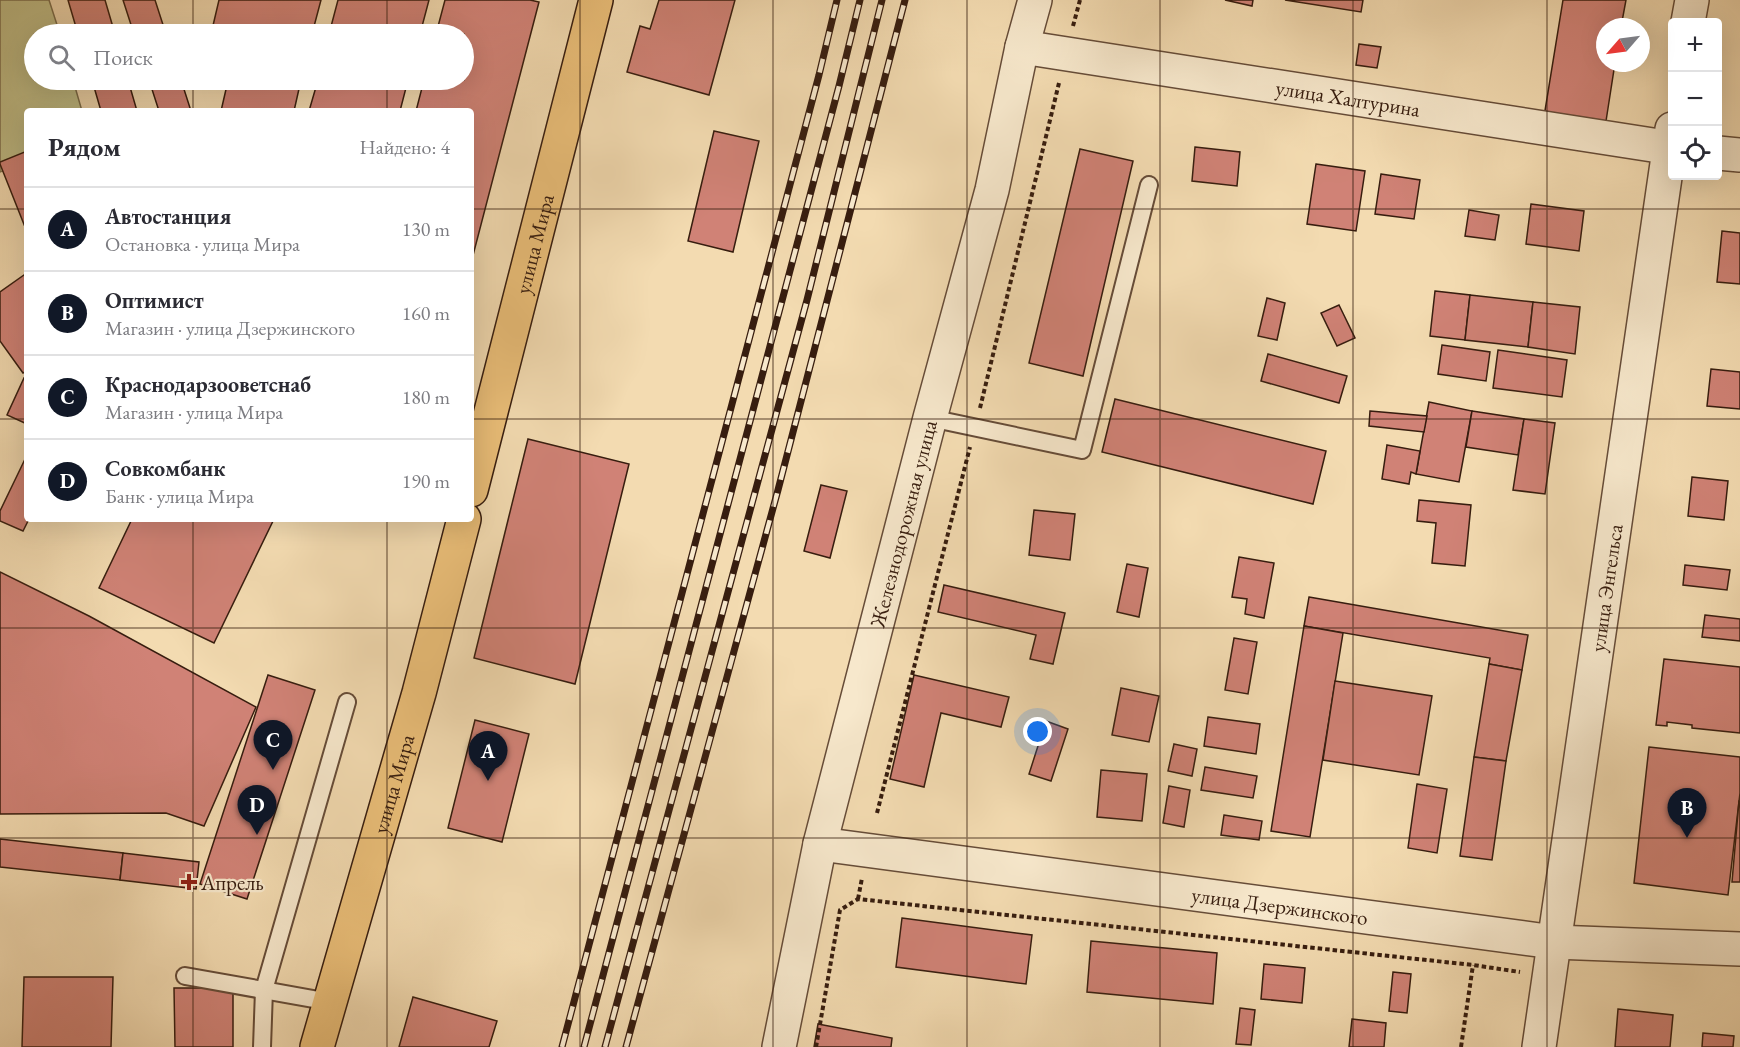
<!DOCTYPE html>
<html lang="ru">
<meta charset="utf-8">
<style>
:root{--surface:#fff;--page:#f2f2f3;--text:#2b2b33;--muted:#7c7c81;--line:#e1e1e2;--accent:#111827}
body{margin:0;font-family:"EB Garamond",serif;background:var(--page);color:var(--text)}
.controls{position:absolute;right:18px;top:18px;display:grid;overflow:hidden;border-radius:6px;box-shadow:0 6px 24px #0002}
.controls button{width:54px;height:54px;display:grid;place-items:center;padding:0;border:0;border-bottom:2px solid var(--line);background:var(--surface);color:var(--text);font:30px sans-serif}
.compass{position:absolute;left:1596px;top:18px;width:54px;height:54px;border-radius:50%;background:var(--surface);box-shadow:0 6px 24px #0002;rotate:242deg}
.you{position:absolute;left:1038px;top:732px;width:21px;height:21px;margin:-15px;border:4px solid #fff;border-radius:50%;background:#1a73e8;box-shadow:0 0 0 9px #1a73e833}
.badge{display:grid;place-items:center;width:39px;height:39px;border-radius:50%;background:var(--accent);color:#fff;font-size:20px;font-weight:700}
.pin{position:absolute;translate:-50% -50px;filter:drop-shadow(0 2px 3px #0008)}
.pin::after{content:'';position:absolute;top:32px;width:21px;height:18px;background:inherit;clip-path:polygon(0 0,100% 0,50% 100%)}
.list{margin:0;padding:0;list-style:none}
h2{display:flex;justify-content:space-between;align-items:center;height:78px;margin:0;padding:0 24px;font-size:26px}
h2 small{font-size:20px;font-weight:400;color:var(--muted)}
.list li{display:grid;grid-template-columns:39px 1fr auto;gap:18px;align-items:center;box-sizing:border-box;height:84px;padding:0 24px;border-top:2px solid var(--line)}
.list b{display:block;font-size:22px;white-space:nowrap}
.list p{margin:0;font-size:20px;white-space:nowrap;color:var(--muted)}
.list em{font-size:20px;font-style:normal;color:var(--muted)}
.icon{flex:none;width:33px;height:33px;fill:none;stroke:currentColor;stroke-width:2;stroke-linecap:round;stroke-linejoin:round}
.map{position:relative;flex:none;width:1740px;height:1047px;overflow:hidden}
.search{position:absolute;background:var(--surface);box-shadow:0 6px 24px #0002;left:24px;top:24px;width:450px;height:66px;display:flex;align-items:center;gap:15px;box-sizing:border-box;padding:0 21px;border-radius:33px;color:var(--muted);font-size:22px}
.panel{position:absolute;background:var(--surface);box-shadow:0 6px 24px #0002;left:24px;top:108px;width:450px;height:414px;border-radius:6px}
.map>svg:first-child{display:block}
.green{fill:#c0be88;stroke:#7c6e4c;stroke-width:1.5}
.building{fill:#d08276;stroke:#371d0f;stroke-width:1.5}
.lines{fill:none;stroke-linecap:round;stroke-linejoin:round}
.service-casing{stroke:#664c38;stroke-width:20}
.minor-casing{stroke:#664c38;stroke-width:36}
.tertiary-casing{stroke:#664c38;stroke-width:36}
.primary-casing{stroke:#371d0f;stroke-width:36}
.path{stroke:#371d0f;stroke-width:4;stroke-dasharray:4.5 3;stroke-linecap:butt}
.service{stroke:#f7e8cc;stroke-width:16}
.minor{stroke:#f7e8cc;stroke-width:33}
.tertiary{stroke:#f7e8cc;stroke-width:33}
.primary{stroke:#eabe78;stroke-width:33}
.rail-casing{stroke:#371d0f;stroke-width:7}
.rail{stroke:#f7e8cc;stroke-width:4.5;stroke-dasharray:14;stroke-linecap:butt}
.grid{fill:none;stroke:#371d0f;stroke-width:1.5;stroke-opacity:0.55}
.poi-dot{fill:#8f2418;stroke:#f7e8cc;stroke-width:2}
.labels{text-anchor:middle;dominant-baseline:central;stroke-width:4.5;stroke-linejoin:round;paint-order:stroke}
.street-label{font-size:21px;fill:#371d0f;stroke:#f7e8cc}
.poi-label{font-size:21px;fill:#371d0f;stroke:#f7e8cc;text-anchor:start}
</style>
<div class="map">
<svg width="1740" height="1047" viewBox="0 0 1740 1047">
<rect width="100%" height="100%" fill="#f3dbb1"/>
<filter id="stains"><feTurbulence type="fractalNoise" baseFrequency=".00333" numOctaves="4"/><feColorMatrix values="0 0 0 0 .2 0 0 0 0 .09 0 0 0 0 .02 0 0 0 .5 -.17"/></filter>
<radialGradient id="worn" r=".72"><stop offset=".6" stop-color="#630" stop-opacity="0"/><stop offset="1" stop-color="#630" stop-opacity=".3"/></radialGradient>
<polygon class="green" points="0,0 49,0 60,34 34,34 34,80 73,80 82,111 27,111 27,161 0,172"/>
<g class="building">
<polygon points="68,0 105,0 115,34 78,34"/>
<polygon points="123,0 155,0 166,34 134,34"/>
<polygon points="219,0 321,0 312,34 211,34"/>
<polygon points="338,0 429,0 420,34 329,34"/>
<polygon points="445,0 530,0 539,2 471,263 471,111 416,111 424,80 464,80 464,34 436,34"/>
<polygon points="659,0 735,0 709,95 627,72 640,26 650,29"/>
<polygon points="1225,0 1253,0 1252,6"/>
<polygon points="1285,0 1363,0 1361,12"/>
<polygon points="1563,0 1626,0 1621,27 1605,27 1605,63 1615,63 1604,134 1543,123"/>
<polygon points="1359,44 1381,47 1377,68 1356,65"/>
<polygon points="92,80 128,80 137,111 101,111"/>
<polygon points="149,80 181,80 191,111 159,111"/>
<polygon points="203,80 301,80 294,111 221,111 227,85"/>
<polygon points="318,80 408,80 400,111 309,111"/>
<polygon points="714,131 759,141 733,252 688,241"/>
<polygon points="1195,147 1240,152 1237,186 1192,181"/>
<polygon points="1080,149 1133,161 1083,376 1029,363"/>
<polygon points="27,151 27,232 0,164 0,162"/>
<polygon points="1316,164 1365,171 1356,231 1307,224"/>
<polygon points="1381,174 1420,180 1414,219 1375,214"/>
<polygon points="1531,204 1584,211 1579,251 1526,244"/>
<polygon points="1469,210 1499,215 1495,240 1465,236"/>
<polygon points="1722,231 1740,233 1740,284 1717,282"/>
<polygon points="24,275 27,279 27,371 23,373 0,341 0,292"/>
<polygon points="1435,291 1470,295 1465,340 1430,336"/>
<polygon points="1470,295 1533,302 1528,347 1465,340"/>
<polygon points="1267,298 1285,303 1277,340 1258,336"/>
<polygon points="1533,302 1580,307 1575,354 1528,347"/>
<polygon points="1339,305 1355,338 1337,346 1321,313"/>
<polygon points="1442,345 1490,352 1486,381 1438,374"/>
<polygon points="1498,350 1567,360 1562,397 1493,388"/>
<polygon points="1268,354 1347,376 1339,403 1261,381"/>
<polygon points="1711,369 1740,372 1740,409 1707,406"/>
<polygon points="24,378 27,379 27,424 7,415"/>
<polygon points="1115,399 1326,451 1313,504 1102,452"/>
<polygon points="1429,402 1472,411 1459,482 1416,474"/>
<polygon points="1370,411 1427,416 1424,432 1369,426"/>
<polygon points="1472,411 1524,419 1518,455 1466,447"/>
<polygon points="1524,419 1555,423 1545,494 1513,490"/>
<polygon points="528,439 629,464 575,684 474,658"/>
<polygon points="1387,445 1420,451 1416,474 1411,472 1409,484 1382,479"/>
<polygon points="27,455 27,519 29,519 23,531 0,521 0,511"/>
<polygon points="1692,477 1728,481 1724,520 1688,516"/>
<polygon points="821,485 847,491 830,558 804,551"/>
<polygon points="1419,500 1471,505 1465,566 1432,563 1436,523 1417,521"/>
<polygon points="1034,510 1075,514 1070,560 1029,555"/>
<polygon points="132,519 274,519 214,643 99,588"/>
<polygon points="1239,557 1274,563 1264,618 1245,614 1247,599 1232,597"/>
<polygon points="1127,564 1148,568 1139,617 1117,612"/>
<polygon points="1685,565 1730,570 1727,590 1683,585"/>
<polygon points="0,572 89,616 256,707 204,826 166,813 0,814"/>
<polygon points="944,585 1065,613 1053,664 1030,659 1036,635 938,612"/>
<polygon points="1309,597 1528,635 1522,670 1489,664 1490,658 1304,626"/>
<polygon points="1705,615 1740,619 1740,641 1702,637"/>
<polygon points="1304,626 1343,633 1310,837 1271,831"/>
<polygon points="1234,638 1257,642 1248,694 1225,690"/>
<polygon points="1664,659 1740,667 1740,733 1692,728 1692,725 1667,722 1667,726 1656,725"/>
<polygon points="1489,664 1522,670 1506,761 1474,757"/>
<polygon points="268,675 315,690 247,899 200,884"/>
<polygon points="914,675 1009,697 1001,727 941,713 924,787 890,779"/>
<polygon points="1335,681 1432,696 1419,775 1323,760"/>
<polygon points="1121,688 1159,696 1149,742 1112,735"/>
<polygon points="1208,717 1260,724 1256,754 1204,746"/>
<polygon points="475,720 529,734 502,842 448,828"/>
<polygon points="1046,721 1068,729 1051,781 1029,774"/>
<polygon points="1174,744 1197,749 1192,776 1168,771"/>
<polygon points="1649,747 1740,757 1740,793 1728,895 1634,883"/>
<polygon points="1474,757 1506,761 1492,860 1460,856"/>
<polygon points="1205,767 1257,776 1253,798 1201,790"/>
<polygon points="1101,770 1147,774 1142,821 1097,817"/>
<polygon points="1417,784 1447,789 1437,853 1408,848"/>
<polygon points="1169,786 1190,790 1184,827 1163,823"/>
<polygon points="1739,801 1740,801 1740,882 1732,882"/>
<polygon points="1224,815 1262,821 1259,840 1221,835"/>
<polygon points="0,839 123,853 120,880 0,867"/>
<polygon points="123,853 199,862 196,889 120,880"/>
<polygon points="902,918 1032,935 1026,984 896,967"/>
<polygon points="1091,941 1217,953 1213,1004 1087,992"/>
<polygon points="1264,964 1305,968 1302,1003 1261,999"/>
<polygon points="1393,972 1411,974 1407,1013 1389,1011"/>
<polygon points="24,977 113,977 111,1047 22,1047"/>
<polygon points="174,988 233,988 233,1047 175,1047"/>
<polygon points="413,997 497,1021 489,1047 399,1047"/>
<polygon points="1240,1008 1255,1010 1251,1045 1236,1044"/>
<polygon points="1618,1009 1673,1015 1670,1047 1615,1047"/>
<polygon points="1352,1019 1386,1023 1384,1047 1349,1047"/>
<polygon points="818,1024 892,1038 891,1047 814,1047"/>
<polygon points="1703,1033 1734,1036 1733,1047 1702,1047"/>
</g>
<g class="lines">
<g class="service-casing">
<g id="service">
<polyline points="930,418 1082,450 1149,185"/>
<polyline points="185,976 330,1002"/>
<polyline points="262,1047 264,990 347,702"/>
</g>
</g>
<g class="minor-casing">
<g id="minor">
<path id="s1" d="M 1022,47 L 1672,148"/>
<polyline points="1718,153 1740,155"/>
<path id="s2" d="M 820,844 L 1554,942 L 1740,949"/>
<path id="s3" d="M 779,1047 L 820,844 L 930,418 L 992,190 L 1022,47 L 1035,0"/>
</g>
</g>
<g class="tertiary-casing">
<g id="tertiary">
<polyline points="1688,22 1692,0"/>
<path id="s4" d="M 1539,1047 L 1672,129"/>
</g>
</g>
<g class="primary-casing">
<g id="primary">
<path id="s5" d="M 471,490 L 596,0"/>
<path id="s6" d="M 317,1047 L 419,693 L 464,519"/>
</g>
</g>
<g class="path">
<polyline points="1073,26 1080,0"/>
<polyline points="980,408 1059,83"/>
<polyline points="877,813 970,447"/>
<polyline points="858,899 862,878"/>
<polyline points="816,1047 840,910 858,899 1473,965 1520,972"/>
<polyline points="1461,1047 1473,965"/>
</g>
<use href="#service" class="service"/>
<use href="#minor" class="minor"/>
<use href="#tertiary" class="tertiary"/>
<use href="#primary" class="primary"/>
<g class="rail-casing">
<g id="rail">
<polyline points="562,1047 819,75 837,0"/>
<polyline points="584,1047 839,86 860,0"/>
<polyline points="605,1047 807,300 882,0"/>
<polyline points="626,1047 778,490 905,0"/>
</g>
</g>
<use href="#rail" class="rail"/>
</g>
<path class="grid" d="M 193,0 L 193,34M 387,0 L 387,34M 580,0 L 580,1047M 773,0 L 773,1047M 967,0 L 967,1047M 1160,0 L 1160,1047M 1353,0 L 1353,1047M 1547,0 L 1547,1047M 193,80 L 193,111M 387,80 L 387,111M 0,209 L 27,209M 471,209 L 1740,209M 0,419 L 27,419M 471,419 L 1740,419M 193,519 L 193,1047M 387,519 L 387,1047M 0,628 L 1740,628M 0,838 L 1740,838"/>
<path class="poi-dot" d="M186 873h6v6h6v6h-6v6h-6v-6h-6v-6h6z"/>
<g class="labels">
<g class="street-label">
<text stroke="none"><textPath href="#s1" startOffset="330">улица Халтурина</textPath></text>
<text stroke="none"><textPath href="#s5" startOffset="254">улица Мира</textPath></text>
<text stroke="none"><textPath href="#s3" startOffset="538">Железнодорожная улица</textPath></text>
<text stroke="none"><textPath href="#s4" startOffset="464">улица Энгельса</textPath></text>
<text stroke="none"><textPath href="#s6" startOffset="274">улица Мира</textPath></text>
<text stroke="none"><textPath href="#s2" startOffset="464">улица Дзержинского</textPath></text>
</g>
<g class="poi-label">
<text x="201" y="882">Апрель</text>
</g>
</g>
<rect width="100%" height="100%" filter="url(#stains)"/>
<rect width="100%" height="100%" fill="url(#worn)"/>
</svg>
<div class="controls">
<button>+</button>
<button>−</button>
<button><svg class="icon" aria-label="locate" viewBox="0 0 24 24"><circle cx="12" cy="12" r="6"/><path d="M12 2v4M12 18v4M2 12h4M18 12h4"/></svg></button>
</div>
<svg class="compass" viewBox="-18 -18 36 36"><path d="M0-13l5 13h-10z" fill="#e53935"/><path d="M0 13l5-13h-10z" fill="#7c7c81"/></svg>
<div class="you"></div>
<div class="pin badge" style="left:488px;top:781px">A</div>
<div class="pin badge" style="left:1687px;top:838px">B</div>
<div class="pin badge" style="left:273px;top:770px">C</div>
<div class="pin badge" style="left:257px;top:835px">D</div>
<div class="search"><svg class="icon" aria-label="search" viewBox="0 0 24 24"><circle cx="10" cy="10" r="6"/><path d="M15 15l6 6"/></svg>Поиск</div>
<section class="panel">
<h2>Рядом<small>Найдено: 4</small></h2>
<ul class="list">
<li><span class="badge">A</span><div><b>Автостанция</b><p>Остановка · улица Мира</p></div><em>130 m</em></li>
<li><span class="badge">B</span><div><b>Оптимист</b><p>Магазин · улица Дзержинского</p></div><em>160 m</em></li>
<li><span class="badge">C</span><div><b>Краснодарзооветснаб</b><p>Магазин · улица Мира</p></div><em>180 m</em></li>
<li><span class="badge">D</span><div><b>Совкомбанк</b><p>Банк · улица Мира</p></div><em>190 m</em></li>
</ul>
</section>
</div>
